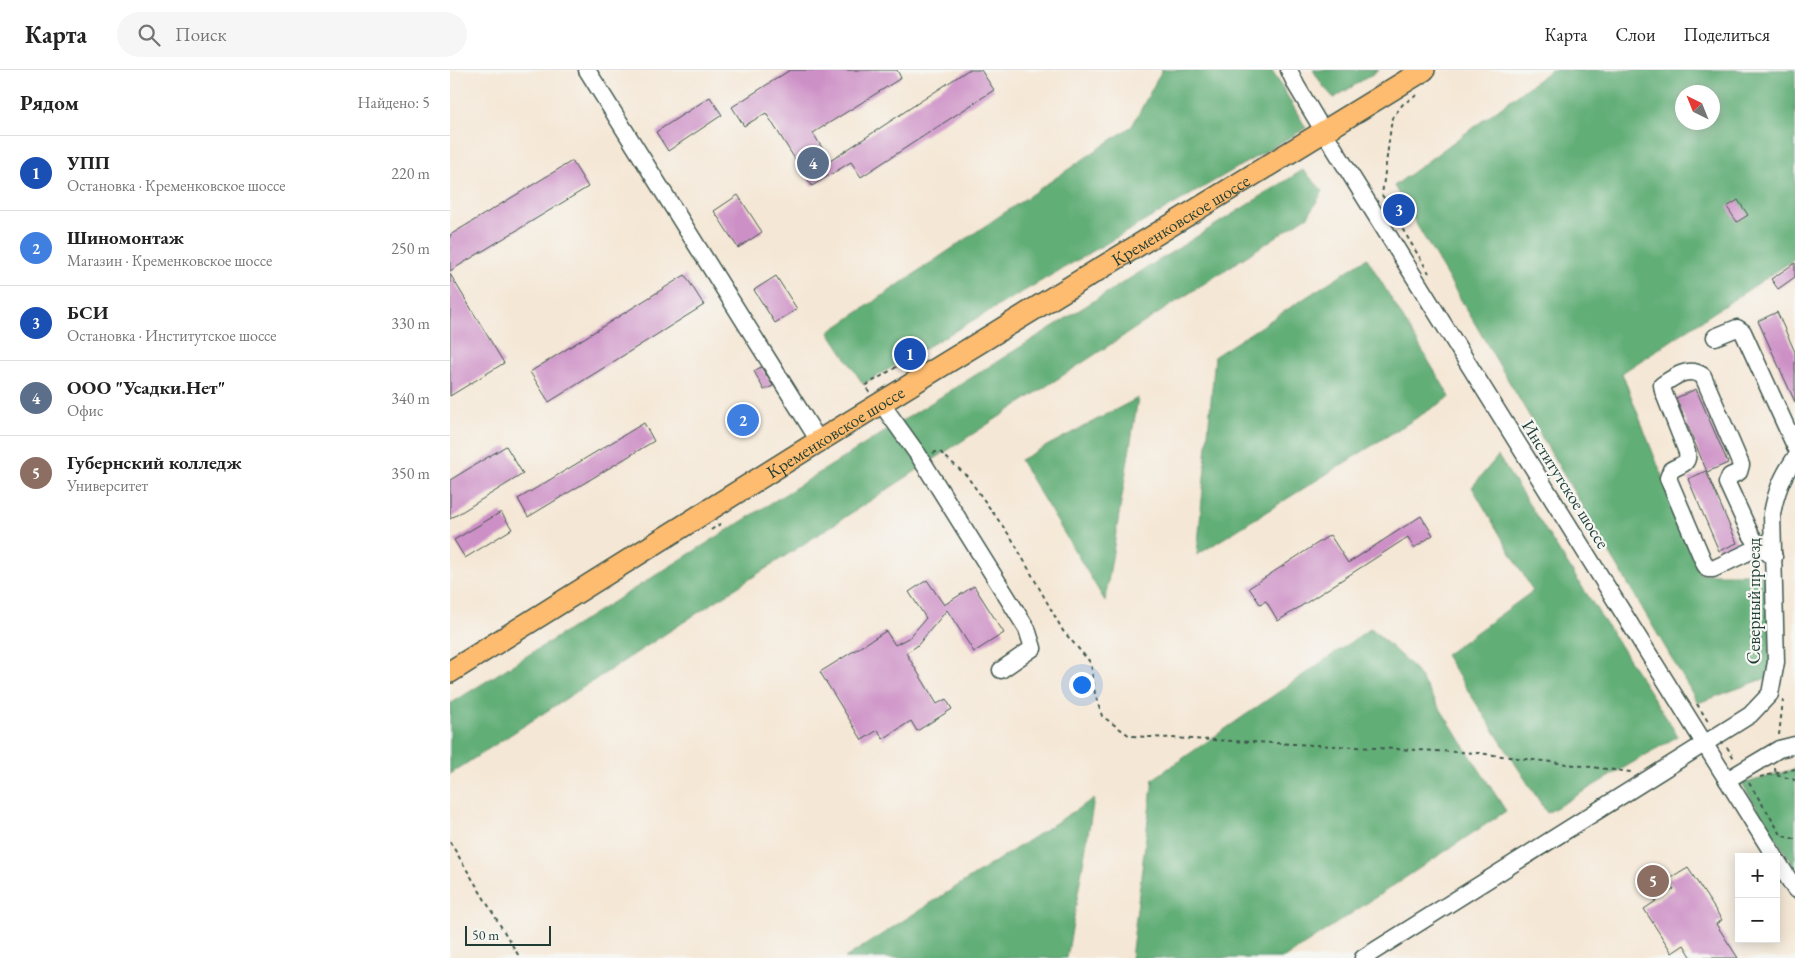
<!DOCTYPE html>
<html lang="ru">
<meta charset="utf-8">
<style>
:root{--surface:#fff;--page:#f6f6f6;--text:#222;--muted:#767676;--line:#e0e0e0;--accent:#111827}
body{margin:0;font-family:"EB Garamond",serif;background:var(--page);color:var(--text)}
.controls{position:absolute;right:15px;bottom:15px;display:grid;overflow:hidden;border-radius:0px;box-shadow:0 2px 12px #0003}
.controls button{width:45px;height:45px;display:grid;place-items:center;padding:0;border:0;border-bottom:1px solid var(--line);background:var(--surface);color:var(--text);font:25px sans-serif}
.compass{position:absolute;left:1225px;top:15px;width:45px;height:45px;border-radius:50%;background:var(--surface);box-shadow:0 2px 12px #0003;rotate:317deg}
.scale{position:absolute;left:15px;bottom:12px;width:86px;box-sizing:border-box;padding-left:5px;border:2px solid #1f3d34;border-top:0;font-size:14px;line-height:18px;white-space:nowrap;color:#1f3d34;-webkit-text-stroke:4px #f6f6f2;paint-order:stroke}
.you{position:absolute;left:631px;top:614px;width:18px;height:18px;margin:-12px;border:4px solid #fff;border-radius:50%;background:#1a73e8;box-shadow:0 0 0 8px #1a73e833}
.badge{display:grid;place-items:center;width:32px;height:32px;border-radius:50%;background:var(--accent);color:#fff;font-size:16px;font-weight:700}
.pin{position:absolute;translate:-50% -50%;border:2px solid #fff;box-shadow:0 1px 5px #0006}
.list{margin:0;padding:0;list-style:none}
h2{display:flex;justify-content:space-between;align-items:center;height:65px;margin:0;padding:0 20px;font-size:21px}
h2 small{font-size:16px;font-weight:400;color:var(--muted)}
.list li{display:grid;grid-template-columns:32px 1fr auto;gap:15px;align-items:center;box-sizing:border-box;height:75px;padding:0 20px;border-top:1px solid var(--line)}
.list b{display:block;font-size:19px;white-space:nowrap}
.list p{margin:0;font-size:16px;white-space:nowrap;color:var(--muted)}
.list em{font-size:16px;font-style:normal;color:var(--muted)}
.icon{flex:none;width:28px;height:28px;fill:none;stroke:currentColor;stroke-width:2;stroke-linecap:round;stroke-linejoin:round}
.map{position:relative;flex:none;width:1345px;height:888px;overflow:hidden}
header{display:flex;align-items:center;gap:30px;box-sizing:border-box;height:70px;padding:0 25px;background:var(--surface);border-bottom:1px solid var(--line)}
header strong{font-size:24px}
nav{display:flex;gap:28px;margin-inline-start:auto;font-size:18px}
.search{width:350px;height:45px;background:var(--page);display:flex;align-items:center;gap:12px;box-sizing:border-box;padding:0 18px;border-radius:28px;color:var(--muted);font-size:19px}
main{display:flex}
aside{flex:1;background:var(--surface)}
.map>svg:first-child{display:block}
.forest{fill:#62ae77;stroke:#407656;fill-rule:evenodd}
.building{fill:#cd90c6}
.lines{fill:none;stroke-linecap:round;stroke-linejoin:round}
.minor-casing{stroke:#3f564c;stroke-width:19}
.major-casing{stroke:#3f564c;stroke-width:24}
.path{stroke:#3f564c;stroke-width:2;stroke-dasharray:4 4;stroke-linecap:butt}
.minor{stroke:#fff;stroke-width:16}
.major{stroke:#fdbc70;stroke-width:21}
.labels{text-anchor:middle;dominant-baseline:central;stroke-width:4.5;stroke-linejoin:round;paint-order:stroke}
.street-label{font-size:18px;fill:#1f3d34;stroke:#f6f6f2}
</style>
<header>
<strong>Карта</strong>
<div class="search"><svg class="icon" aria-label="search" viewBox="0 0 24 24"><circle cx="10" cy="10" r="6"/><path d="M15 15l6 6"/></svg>Поиск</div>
<nav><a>Карта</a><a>Слои</a><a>Поделиться</a></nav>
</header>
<main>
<aside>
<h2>Рядом<small>Найдено: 5</small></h2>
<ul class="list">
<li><span class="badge" style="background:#1a4fb4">1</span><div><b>УПП</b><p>Остановка · Кременковское шоссе</p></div><em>220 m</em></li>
<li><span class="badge" style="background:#3f7fe0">2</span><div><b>Шиномонтаж</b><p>Магазин · Кременковское шоссе</p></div><em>250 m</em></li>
<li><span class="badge" style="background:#1a4fb4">3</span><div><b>БСИ</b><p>Остановка · Институтское шоссе</p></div><em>330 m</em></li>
<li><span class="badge" style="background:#5c6f8a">4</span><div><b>ООО &quot;Усадки.Нет&quot;</b><p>Офис</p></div><em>340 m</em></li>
<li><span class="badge" style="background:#8d6e63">5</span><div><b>Губернский колледж</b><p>Университет</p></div><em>350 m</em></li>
</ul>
</aside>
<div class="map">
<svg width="1345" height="888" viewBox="0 0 1345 888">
<rect width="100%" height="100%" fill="#f6f6f2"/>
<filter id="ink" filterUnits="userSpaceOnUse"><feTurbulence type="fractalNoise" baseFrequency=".02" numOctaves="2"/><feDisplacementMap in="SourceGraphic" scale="10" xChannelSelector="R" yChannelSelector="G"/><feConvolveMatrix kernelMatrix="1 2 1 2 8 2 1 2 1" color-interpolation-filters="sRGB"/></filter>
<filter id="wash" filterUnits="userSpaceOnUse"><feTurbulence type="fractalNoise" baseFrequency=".0096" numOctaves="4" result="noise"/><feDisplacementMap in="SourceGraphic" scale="20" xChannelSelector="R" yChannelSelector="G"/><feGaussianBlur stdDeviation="1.12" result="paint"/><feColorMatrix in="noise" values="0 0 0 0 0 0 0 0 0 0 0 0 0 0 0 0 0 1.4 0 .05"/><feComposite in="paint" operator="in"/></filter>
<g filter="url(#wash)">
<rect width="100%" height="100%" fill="#f5e7d5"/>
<g class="forest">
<polygon points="712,0 822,0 856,58 413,314 379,262 682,56"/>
<polygon points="863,0 929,0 884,28 873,16"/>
<path d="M 1101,0 L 1345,0 L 1345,189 L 1172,303 L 1250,504 L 1321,504 L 1319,607 L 1248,633 L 944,116 ZM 1232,22 L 1262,22 L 1262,52 L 1232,52 Z"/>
<polygon points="853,100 873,121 858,146 0,704 0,634"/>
<polygon points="917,188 1000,327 747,485 765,286"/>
<polygon points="688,328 655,531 570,390"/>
<polygon points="1048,386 1228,666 1097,743 995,585 1083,521 1022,417"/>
<polygon points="921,558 964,598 1056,741 834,888 681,888 703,709"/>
<polygon points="1345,699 1345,798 1292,714"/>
<polygon points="644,729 617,888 395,888 643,729"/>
</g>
<g id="blocks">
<g class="building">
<polygon points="340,0 447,0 451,8 363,63 380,91 518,0 531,0 544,20 411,107 401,92 362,116 316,43 294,56 282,37"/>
<polygon points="260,27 272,45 218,81 206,62"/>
<polygon points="122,91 138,117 0,201 0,165"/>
<polygon points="288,125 312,162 288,178 264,141"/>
<polygon points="1288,130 1298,145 1287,152 1277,137"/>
<polygon points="1345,193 1345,207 1328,219 1321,209"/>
<polygon points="0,204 54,293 0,326"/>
<polygon points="235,205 254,235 99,332 80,302"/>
<polygon points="326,206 347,239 325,253 304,220"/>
<polygon points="1327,242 1345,282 1345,332 1308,251"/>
<polygon points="311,297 323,316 314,320 304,301"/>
<polygon points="1246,319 1278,393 1257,402 1226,328"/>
<polygon points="194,353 204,371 78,447 68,429"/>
<polygon points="56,376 73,404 0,449 0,410"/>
<polygon points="1256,401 1287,473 1269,481 1238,409"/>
<polygon points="51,442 62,459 15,488 4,470"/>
<polygon points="971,446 983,465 964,478 958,467 828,551 816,531 810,534 799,518 880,465 898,493"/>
<polygon points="477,510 494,535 524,516 554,563 524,582 497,540 467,576 456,583 487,634 496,629 502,639 467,661 461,651 433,669 428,660 412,670 370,602 436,561 445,575 460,567 476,548 459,522"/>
<polygon points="1238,798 1272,850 1266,854 1288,888 1242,888 1234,875 1222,883 1194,839 1224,819 1218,810"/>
</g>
</g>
</g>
<g filter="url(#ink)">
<use href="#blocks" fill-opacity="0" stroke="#3f564c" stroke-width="1"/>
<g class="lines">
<g class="minor-casing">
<g id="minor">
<polyline points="137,0 369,371"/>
<polyline points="839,0 846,15 874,62 1325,787"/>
<polyline points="1265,267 1287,258 1293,262 1345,376"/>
<polyline points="431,333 469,386 577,559 583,578 551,600"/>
<path d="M 1309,477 L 1263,499 L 1258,499 L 1255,495 L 1218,408 L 1221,400 C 1231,394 1239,395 1237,382 L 1213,321 L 1212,315 C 1225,306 1239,296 1253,306 L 1291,395 L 1289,402 L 1280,406 L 1277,413 L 1300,463 L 1309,477 L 1324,487"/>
<polyline points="1277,710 1329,679 1345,675"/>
<polyline points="1326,789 1345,819"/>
<path d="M 913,888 L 1300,645 L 1320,624 L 1326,592 L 1322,444 C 1326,422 1332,407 1345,388"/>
</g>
</g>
<g class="major-casing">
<g id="major">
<path id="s1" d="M 0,602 L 369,371 L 974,0"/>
</g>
</g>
<g class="path">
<polyline points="967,25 953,34 942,48 932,125 979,203"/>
<polyline points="419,322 415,316 458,290 460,284"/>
<polyline points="483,383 489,381 516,405 562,469 613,561 641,593 645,624 652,646 680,666 1028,683 1181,702"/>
<polyline points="261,460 273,452"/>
<polyline points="1247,634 1259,653"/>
<polyline points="1329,665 1333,630"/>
<polyline points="1277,677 1285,690"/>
<polyline points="1325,698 1326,705 1345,710"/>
<polyline points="1310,707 1345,699"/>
<polyline points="1299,713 1332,766"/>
<polyline points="1333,766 1345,769"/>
<polyline points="0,772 70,888"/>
</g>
<use href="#minor" class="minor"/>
<use href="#major" class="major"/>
</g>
</g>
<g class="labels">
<g class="street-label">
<text stroke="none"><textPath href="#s1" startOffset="859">Кременковское шоссе</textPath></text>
<text stroke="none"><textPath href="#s1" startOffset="454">Кременковское шоссе</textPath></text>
<text transform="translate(1116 414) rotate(58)">Институтское шоссе</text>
<text transform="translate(1303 531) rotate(-90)">Северный проезд</text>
</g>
</g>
</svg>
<div class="controls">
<button>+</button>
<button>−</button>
</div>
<svg class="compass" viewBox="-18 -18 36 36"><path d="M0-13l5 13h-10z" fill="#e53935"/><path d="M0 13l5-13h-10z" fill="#767676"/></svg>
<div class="scale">50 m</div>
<div class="you"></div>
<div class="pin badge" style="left:460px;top:284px;background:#1a4fb4">1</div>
<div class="pin badge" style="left:293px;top:350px;background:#3f7fe0">2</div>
<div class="pin badge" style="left:949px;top:140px;background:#1a4fb4">3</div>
<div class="pin badge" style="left:363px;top:93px;background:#5c6f8a">4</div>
<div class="pin badge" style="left:1203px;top:811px;background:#8d6e63">5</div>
</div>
</main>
